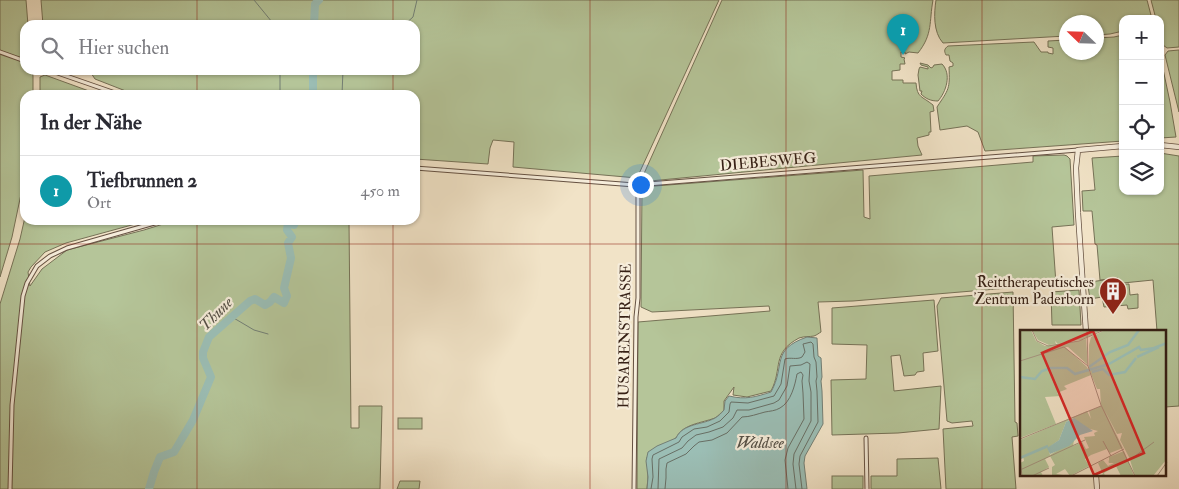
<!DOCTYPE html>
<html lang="de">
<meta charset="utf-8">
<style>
:root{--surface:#fff;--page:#f2f2f3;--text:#2b2b33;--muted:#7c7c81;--line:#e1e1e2;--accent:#7c3aed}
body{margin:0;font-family:"IM FELL Double Pica",serif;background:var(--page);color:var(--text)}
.controls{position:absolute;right:15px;top:15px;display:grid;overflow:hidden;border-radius:10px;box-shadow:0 1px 4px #0004}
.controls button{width:45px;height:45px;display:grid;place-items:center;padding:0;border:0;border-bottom:1px solid var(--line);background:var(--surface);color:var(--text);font:25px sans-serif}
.compass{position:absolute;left:1059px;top:15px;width:45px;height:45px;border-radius:50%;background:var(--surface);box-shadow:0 1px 4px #0004;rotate:293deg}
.you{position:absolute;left:640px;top:184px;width:18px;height:18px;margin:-12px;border:4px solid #fff;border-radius:50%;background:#1a73e8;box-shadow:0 0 0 8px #1a73e833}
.badge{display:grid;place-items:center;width:32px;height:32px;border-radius:50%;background:var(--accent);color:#fff;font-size:16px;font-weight:700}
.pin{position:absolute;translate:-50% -41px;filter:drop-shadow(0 1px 2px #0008)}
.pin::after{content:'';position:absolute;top:26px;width:18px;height:15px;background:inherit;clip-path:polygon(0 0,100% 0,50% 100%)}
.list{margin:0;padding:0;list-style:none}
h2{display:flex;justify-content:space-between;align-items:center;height:65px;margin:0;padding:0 20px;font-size:21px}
h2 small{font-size:16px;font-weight:400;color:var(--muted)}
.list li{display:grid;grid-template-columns:32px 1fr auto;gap:15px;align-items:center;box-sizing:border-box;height:70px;padding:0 20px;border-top:1px solid var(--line)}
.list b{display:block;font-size:19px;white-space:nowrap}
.list p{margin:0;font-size:16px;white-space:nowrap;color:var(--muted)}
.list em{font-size:16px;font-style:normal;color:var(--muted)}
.icon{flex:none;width:28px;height:28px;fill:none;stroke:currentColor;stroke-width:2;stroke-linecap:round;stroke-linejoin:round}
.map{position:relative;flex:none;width:1179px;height:489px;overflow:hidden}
.search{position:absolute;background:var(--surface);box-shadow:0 1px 4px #0004;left:20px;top:20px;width:400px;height:55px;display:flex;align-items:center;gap:12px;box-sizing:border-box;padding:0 18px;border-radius:15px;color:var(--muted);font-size:19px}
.panel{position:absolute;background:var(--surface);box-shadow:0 1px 4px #0004;left:20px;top:90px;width:400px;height:135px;border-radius:15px}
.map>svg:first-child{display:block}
.green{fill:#b5c599;stroke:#767257}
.water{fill:#9bbeb5;stroke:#737f75}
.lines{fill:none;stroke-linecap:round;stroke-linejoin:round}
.shore{stroke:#686f65;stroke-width:1}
.stream{stroke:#737f75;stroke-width:1}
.river{stroke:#9bbeb5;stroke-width:8}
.minor-casing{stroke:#655142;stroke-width:5}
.tertiary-casing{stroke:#655142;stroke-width:6}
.minor{stroke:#f6eddb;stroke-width:3}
.tertiary{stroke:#f6eddb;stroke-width:4.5}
.grid{fill:none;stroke:#8f2418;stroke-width:1;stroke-opacity:0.55}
.labels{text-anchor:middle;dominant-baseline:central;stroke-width:4.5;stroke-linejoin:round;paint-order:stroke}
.street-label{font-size:15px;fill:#362015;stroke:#f6eddb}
.poi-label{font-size:15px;fill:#362015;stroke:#f6eddb;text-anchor:end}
.water-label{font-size:16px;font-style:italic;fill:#544f45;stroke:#f6eddb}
.inset-river{fill:none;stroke:#9bbeb5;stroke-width:2.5}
.inset-road{fill:none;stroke:#a69580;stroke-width:1}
.view{fill:#d62828;fill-opacity:0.15;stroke:#d62828;stroke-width:2.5}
.inset-edge{fill:none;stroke:#362015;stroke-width:2.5}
</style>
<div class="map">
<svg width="1179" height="489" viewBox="0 0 1179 489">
<rect width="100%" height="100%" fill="#f1e3c7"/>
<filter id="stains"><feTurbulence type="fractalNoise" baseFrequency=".004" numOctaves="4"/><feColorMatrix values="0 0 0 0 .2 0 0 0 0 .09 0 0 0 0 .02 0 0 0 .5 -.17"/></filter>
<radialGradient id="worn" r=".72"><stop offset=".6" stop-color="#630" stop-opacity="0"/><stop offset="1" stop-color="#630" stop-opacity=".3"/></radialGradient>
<g class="green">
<polygon points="0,0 26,0 28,25 25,25 25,70 32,70 33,76 33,95 25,95 25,175 12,237 0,277"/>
<polygon points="41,0 719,0 637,178 513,167 514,142 493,140 490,148 488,164 415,159 415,95 136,95 95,79 89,70 415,70 415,25 43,25"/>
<path d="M 722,0 L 933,0 C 929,22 933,34 918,53 L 909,52 L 905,54 L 905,52 L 901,52 L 901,57 L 905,58 L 904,59 L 905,64 L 900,64 L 900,70 L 892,71 L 892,80 L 903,80 L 903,83 L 916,83 C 917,98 922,96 933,105 L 934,111 L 930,112 L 931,132 L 929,132 L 929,135 L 917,138 L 918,146 L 922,155 L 650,181 L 642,178 Z"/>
<path d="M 936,0 L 1147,0 L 1152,19 L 1123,19 L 1123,31 L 1110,34 L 1097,35 L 1096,22 L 1066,22 L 1066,36 L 943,43 C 933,32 934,13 936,0 Z"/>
<polygon points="1151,0 1179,0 1179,47 1167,48 1163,45 1160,38 1160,19 1156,19"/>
<path d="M 1123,35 L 1123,141 L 985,151 L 978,132 L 967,126 L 940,130 L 937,107 C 949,89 950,89 949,67 L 953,66 L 953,63 L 950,61 L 949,55 L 946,55 C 944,51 944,49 948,46 L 1034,42 L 1041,52 L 1048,52 L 1048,53 L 1053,54 L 1053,48 L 1048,47 L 1048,41 L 1066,40 L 1066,52 L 1096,52 L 1097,38 L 1114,37 Z"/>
<polygon points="1179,50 1179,112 1165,55 1168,51"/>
<polygon points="1160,55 1170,102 1176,137 1160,138"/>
<path d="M 920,63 L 928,65 L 931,68 L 933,67 L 934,65 L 942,64 C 952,74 946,92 938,101 C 931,101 926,99 921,94 L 922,91 L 920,91 L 918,75 L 919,69 L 920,67 L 928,69 L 928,67 L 921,65 Z"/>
<polygon points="45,75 100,95 40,95 40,77"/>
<polygon points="1160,153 1179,156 1179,406 1165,407 1165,332 1157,331 1153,280 1103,285 1129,284 1130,295 1138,294 1138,308 1128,309 1127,305 1104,307 1102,297 1090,299 1088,286 1090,286 1090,282 1118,278 1100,280 1097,245 1095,244 1092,211 1083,211 1082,191 1095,190 1092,158 1123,156 1123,191 1160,191"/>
<path d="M 1064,155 L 1067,156 L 1070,159 L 1074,225 L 1052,227 L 1056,284 L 853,301 L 818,302 L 821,332 C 819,333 817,335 814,336 C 809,337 805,336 799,338 C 771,353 783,368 771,391 L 747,397 L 733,395 L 734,387 L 724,401 L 724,410 C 721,413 718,416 715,418 C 702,423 682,424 676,438 L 647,457 L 648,477 L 647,489 L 637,489 L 638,322 L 770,311 L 769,306 L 652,312 L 641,307 L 642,187 L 863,170 L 864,217 L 870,219 L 869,176 L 1033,162 L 1033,156 Z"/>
<polygon points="25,217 25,220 150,220 66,243 45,252 31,267 28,272 30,286 42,269 67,250 144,230 176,220 349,220 351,428 359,428 359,406 382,406 380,489 0,489 0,304 20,239"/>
<polygon points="1079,290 1081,325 1052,325 1051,292"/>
<polygon points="1013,292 1015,422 1017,423 1018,436 1012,437 1016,489 946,489 943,429 973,426 972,421 952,423 947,421 937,306 941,298"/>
<polygon points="934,300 938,351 923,353 924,371 917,372 915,375 904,376 900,355 891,356 894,391 941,386 939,429 898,433 832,435 831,380 866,379 867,345 832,344 832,308"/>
<rect x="398" y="418" width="24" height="11"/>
<polygon points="938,458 941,489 871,489 871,476 897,476 897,459"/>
<rect x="832" y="476" width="31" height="13"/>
<polygon points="400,481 420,481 419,489 397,489"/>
</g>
<path class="water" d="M 807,337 L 817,338 L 818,356 L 821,358 L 822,377 L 821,381 L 822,391 L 823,424 L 805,456 L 804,463 L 807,489 L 647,489 L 648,477 L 646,461 L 648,452 L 657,446 L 676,438 C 683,423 703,425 715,418 C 719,416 721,413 724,410 L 725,401 L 729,396 C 746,400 755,397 771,392 C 786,365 770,350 807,337 Z"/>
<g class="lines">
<g class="shore">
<path d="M 651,489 L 653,477 L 652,459 L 653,455 L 679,442 L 682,437 L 694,429 L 707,427 L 720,421 L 729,412 L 730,404 L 731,402 L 748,403 L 774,396 L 781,384 L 785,359 C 790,357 797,360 802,357 L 805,352 L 803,344 L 811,342 L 813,344 L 814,357 L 816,362 L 817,377 L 816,381 L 817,391 L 818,422 L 800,456 L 799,464 L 802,489"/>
<polyline points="658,489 659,459 682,448 688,441 696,435 709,432 723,427 733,418 737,410 749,410 774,403 779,400 787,386 790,366 801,365 807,362 810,364 809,381 811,392 811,421 794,454 793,464 796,489"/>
<path d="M 665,489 L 666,478 L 666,469 L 667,463 L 686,454 L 694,446 L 699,442 L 712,440 L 727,433 L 742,417 C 750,417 757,414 765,412 C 770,411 775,411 780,408 C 791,402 795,385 797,374 L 801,372 L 803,375 L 802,381 L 803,393 L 804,419 L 788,448 L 785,460 L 788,489"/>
</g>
<g class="stream">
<polyline points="254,0 272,22 273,25"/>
<polyline points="314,0 315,4"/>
<polyline points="404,25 413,17 417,0"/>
<polyline points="279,95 280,93 280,70"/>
<polyline points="342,95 343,70"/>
<polyline points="232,317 254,330 268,334"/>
</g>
<g class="river">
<polyline points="314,25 315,4 319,0"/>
<polyline points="313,95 313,70"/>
<polyline points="149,489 154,472 160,457 174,452 193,420 211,377 203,358 203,352 209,337 250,301 255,299 265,305 270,302 274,297 284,303 287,296 284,288 291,258 288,243 292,237 287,230 288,223 294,225 296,220"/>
</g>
<g class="minor-casing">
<g id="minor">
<polyline points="0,52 25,61"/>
<polyline points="49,70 121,95"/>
<polyline points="415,168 635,185 1078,150"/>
<polyline points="866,438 867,489"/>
<polyline points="10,489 12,405 23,296 27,283 37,266 50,256 67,248 165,220"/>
<polyline points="634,489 636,317 638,298 638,184"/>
</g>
</g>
<g class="tertiary-casing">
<g id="tertiary">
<polyline points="1160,145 1179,147"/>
<polyline points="1086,332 1078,213 1076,168 1078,150 1123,146"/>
<polyline points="1096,475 1097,489"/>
</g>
</g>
<use href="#minor" class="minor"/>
<use href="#tertiary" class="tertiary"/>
</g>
<path class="grid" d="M 197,0 L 197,25M 393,0 L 393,25M 590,0 L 590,489M 786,0 L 786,489M 982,0 L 982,489M 197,70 L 197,95M 393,70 L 393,95M 197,220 L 197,489M 393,220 L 393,489M 0,244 L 1179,244"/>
<defs>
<g id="building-pin" transform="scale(1.4375)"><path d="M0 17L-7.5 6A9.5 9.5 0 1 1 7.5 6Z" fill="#8f2418" stroke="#f6eddb"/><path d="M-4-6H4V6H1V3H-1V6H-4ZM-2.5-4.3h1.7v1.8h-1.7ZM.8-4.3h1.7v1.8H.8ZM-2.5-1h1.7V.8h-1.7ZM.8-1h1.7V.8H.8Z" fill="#fff"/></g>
</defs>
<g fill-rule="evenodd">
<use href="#building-pin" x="1113" y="291"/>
</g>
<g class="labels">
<g class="street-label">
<text transform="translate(768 162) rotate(-5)">DIEBESWEG</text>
<text transform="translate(625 336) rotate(-89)">HUSARENSTRASSE</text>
</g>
<g class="poi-label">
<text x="1094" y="282">Reittherapeutisches<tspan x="1094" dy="17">Zentrum Paderborn</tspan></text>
</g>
<g class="water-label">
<text transform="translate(216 314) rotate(-45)">Thune</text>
<text x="760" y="443">Waldsee</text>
</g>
</g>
<g transform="translate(1020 330)">
<rect width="146" height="146" fill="#f1e3c7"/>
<path d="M 0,0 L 11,0 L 16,11 L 25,16 L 66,9 L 68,35 L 48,17 L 45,17 L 67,37 L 71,45 L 44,56 L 47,59 L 37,63 L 41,66 L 25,67 L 36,94 L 0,108 ZM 12,0 L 82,0 L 59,11 L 38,14 L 35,11 L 36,14 L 29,15 L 18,10 ZM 85,0 L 146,0 L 146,130 L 133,146 L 115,146 L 110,130 L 113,128 L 110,129 L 100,110 L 102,103 L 97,104 L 85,81 L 103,118 L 90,123 L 87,119 L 71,125 L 65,129 L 69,136 L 50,146 L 45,139 L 36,144 L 43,145 L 32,146 L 32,137 L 35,135 L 30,126 L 25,129 L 29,137 L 21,142 L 23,146 L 2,146 L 0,133 L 4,131 L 3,126 L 0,127 L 0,110 L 67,81 L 71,89 L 69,81 L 81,76 L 80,59 L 77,59 L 69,39 L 69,15 L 71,7 ZM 53,88 L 66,98 L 78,101 L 74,103 L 75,106 L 64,107 L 69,118 L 66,119 L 62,112 L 53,116 L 54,110 L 30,125 L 28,118 L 39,110 L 46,92 ZM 104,121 L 114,146 L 101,146 L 96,136 L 84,143 L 85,146 L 79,146 L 83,144 L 78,133 L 83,130 L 88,136 L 94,133 L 89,133 L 87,128 L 89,132 L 89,127 Z" fill="#b5c599" fill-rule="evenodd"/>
<path d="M 54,88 L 73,101 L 60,105 L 49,116 L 30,124 L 27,118 L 39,110 L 46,92 Z" fill="#9bbeb5"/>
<path class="inset-river" d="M 117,27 L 139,17M 89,34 L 119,17 L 121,20 L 134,18 L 147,13M 69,37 L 90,22 L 108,15 L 119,0M 72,42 L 83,39 L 89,45 L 105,42 L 116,28M 0,47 L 15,49 L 22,41 L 31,38 L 47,38 L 55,44 L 89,34M 0,128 L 28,116"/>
<path class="inset-road" d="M 12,0 L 17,11 L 28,16 L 59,11 L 84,0M 67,0 L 68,36 L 81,75 L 115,146M 0,31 L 44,17 L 68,36M 0,109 L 81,76M 83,111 L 91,126M 0,129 L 2,146M 111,129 L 134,112M 0,140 L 65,110M 12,146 L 29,138M 51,146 L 104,119M 137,146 L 147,132"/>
<path class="view" d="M 73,1 L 124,123 L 74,145 L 22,23 Z"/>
<rect width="146" height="146" class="inset-edge"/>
</g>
<rect width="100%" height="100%" filter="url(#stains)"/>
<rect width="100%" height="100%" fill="url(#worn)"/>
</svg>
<div class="controls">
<button>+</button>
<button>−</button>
<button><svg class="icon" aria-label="locate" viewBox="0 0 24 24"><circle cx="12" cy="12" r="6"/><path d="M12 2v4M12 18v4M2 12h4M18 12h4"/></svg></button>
<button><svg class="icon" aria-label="layers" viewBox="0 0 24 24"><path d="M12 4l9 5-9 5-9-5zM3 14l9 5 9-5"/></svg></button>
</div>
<svg class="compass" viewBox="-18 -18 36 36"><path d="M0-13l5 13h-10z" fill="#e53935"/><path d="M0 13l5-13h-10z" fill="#7c7c81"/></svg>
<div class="you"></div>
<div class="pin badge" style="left:903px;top:55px;background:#0f9aa8">1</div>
<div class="search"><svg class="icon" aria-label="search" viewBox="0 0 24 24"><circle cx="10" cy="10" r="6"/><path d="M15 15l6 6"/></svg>Hier suchen</div>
<section class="panel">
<h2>In der Nähe<small></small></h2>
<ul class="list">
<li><span class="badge" style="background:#0f9aa8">1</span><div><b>Tiefbrunnen 2</b><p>Ort</p></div><em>450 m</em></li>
</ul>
</section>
</div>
